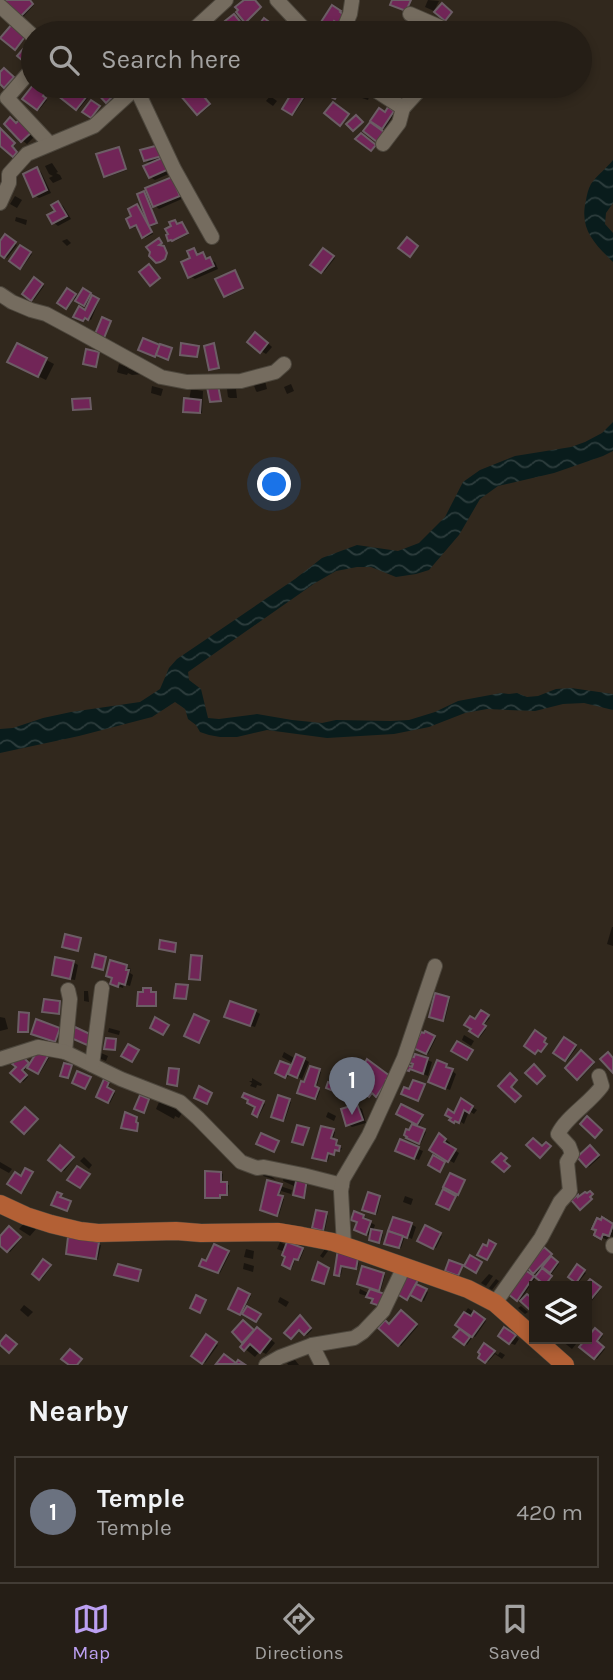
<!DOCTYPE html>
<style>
:root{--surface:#251e16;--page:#312b23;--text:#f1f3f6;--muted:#a3a2a1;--line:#423c35;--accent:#bca0f2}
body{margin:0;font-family:Karla,sans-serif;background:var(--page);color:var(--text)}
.controls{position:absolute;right:21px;bottom:21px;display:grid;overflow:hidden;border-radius:0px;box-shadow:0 4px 10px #0003}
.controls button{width:63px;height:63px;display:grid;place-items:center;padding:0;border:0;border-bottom:2px solid var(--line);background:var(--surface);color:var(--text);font:35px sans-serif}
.you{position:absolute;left:275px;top:485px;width:24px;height:24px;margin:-18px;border:5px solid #fff;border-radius:50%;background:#1a73e8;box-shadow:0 0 0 10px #1a73e833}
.badge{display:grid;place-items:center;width:46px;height:46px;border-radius:50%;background:var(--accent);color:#fff;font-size:23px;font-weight:700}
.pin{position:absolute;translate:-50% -58px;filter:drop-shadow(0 2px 4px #0008)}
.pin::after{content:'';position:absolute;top:37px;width:24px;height:21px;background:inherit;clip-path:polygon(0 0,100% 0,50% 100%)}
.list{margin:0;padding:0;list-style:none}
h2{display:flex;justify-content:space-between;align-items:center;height:91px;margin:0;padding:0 28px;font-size:30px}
h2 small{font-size:23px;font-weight:400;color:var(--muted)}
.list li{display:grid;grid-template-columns:46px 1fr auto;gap:21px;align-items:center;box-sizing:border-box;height:112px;margin:0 14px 14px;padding:0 14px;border:2px solid var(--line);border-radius:0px}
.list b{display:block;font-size:26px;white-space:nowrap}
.list p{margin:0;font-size:23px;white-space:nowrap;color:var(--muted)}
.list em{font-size:23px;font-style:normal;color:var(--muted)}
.icon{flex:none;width:38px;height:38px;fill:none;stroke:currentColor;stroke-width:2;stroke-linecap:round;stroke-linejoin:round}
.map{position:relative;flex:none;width:613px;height:1365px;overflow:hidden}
.search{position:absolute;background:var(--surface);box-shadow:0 4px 10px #0003;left:21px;right:21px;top:21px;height:77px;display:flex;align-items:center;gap:18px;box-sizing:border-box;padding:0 24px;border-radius:38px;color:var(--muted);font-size:26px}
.sheet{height:217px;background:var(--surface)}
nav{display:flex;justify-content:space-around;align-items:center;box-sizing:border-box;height:98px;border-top:2px solid var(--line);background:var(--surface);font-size:19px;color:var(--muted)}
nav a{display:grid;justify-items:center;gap:4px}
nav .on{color:var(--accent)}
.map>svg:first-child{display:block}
.water{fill:url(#water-waves)}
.shadow{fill:#0007}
.building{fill:#712557;stroke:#6c5d65;stroke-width:2}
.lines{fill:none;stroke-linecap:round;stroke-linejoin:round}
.minor-casing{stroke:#4d473d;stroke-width:16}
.major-casing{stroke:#4d473d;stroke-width:19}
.minor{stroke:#756c5f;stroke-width:14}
.major{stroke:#b36035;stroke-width:18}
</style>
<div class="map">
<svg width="613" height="1365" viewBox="0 0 613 1365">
<defs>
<pattern id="water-waves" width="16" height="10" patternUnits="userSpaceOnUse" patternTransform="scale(1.75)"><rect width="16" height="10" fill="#091c1c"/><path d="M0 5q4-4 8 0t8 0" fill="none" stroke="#2d3d3d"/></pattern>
</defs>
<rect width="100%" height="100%" fill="#31281d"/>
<g class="water">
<path d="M 613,160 L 613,203 L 606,213 L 605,224 L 613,233 L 613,262 C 594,243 579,229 586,200 C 587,195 588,189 591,184 C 597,175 607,168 613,160 Z"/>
<polygon points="613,422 613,451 603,456 554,473 498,486 480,499 459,535 429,570 416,574 396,577 371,567 357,567 336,571 315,583 188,672 189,680 201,689 208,718 219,719 257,714 292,720 322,723 336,720 391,721 409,720 435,712 458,701 501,693 509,694 517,693 527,697 538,696 556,689 571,688 613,694 613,710 584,703 563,704 535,711 487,709 465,713 429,727 394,734 327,738 267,730 237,737 220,737 209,735 200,732 196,725 188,719 185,709 175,702 152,717 79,736 0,753 0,729 13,728 43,718 71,712 140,702 160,689 169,668 177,659 295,579 322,558 357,545 398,551 419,543 445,517 463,482 480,470 515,456 571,447 585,442 602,433"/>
</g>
<g class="shadow">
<polygon points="5,0 28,0 34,5 23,17"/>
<polygon points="428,0 439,1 434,11 425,7"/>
<polygon points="333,7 345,15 333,33 317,33"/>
<polygon points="234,16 239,19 251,33 232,33 226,26"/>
<polygon points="56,26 62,31 61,33 54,33 56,31 54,29"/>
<polygon points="219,28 224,33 214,33"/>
<polygon points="37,86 47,93 44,98 47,100 39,110 24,99"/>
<polygon points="67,86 83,86 92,93 78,110 60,95"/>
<polygon points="108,86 114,86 120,92 109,102 100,93"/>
<polygon points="188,86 197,86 195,87 211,105 200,114 185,88"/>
<polygon points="245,86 258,86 261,89 256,94"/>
<polygon points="332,86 344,86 337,98 328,93"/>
<polygon points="351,86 358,90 357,92 350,89"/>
<polygon points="393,86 416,86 408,97"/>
<polygon points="297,89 307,95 294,114 284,108"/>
<polygon points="363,92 370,94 368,100 362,98"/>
<polygon points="270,96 277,101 273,106 266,101"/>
<polygon points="388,110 395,113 385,128 373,121 385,114"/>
<polygon points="11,119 17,124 36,135 27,144 23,141 6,124"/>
<polygon points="159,146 173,172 155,180 150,177 152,164 145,160"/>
<polygon points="119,149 121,150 127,170 107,177 105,176"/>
<polygon points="52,163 58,172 56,173 60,175 62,179 53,183 49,178 53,176 49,174 45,166"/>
<polygon points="36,169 41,172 51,193 39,198 34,195"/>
<polygon points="172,179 184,198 159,209 155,206"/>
<polygon points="144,193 146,194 157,224 150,227 153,234 145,238 138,226 133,228 132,227 137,206 147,220 149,219"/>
<polygon points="15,196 22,200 17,208 10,204"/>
<polygon points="58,203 63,206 71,219 58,226 54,223"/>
<polygon points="16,217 27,220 26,225 15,221"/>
<polygon points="175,221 178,226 182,224 184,225 189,234 175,241 171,241 167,230 173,227"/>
<polygon points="5,237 17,245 7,258 0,253 0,244"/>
<polygon points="67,239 71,243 67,246 62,241"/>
<polygon points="21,247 32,254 22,268 11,261"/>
<polygon points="194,250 200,255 203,254 209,260 215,262 218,269 195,279 190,276"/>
<polygon points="324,250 335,258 324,272 313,265"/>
<polygon points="235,272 244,289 227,297 225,296"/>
<polygon points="34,279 44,286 34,300 24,293"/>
<polygon points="67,290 79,298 83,290 92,295 91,297 99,301 91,320 87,318 85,321 76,316 86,312 88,307 74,299 68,308 60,302"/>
<polygon points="261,337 272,347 266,354 261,351"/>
<polygon points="18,345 54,364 46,380 17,366"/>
<polygon points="119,364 127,367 129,369 140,369 142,374 132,375 128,373 127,375 119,373 117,372"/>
<polygon points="265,381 267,389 257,392 256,391 253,383"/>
<polygon points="291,384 294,391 287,394 284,387"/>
<polygon points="152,386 163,389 161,396 151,393"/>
<polygon points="235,388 236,389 237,398 230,398 228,397 227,389"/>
<polygon points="191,389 203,391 202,413 187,412"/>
<polygon points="612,927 613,927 613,946 607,944"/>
<polygon points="201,958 203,959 201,980 192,979"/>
<polygon points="73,962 78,965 75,980 59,977 54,974"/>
<polygon points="126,967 131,969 130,973 133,975 130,986 124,984 123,988 117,986"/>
<polygon points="84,991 88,991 89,1002 84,1001"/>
<polygon points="448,998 450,999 445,1020 433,1017"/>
<polygon points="255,1011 260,1014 255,1027 231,1019"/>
<polygon points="482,1012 490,1018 483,1026 486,1029 480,1037 472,1031 475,1021"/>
<polygon points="195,1016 209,1023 201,1042 186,1035"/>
<polygon points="0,1017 5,1018 8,1029 0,1031"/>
<polygon points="109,1028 120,1031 119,1035 108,1032"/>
<polygon points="426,1033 436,1038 428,1054 415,1047"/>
<polygon points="464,1035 474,1041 471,1046 462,1040"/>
<polygon points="565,1039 577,1047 567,1061 555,1053"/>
<polygon points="38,1052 49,1058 40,1073 28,1066 23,1072 28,1077 23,1082 13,1073 23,1058 31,1066"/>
<polygon points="284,1052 296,1059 304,1059 309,1062 302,1079 289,1073 288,1077 277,1072 281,1063 292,1068 294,1064 282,1057"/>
<polygon points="101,1053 108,1056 106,1061 99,1058"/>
<polygon points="583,1053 594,1064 580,1079 578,1078"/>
<polygon points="427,1060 432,1062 428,1076 413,1069"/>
<polygon points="438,1062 451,1068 451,1070 456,1074 450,1090 435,1084"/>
<polygon points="311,1068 321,1072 316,1089 320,1091 317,1099 299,1092 305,1084"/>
<polygon points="252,1078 262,1084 261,1086 257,1085 256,1088 250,1086 252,1083 249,1081 252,1081"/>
<polygon points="105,1081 110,1084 107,1089 115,1093 110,1103 98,1096"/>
<polygon points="245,1095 265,1104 259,1116 254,1114 257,1107"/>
<polygon points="279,1097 291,1102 285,1120 273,1116"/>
<polygon points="160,1100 183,1111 179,1118 175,1116 174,1119 156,1109"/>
<polygon points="462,1101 477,1110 474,1114 469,1111 464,1124 461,1122 460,1124 452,1120"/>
<polygon points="357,1106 362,1109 366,1123 352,1127 347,1124"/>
<polygon points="402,1106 423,1117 418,1128 426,1132 421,1143 408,1138 415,1122"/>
<polygon points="27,1110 38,1120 26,1134 25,1133"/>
<polygon points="328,1112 336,1116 334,1121 326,1117"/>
<polygon points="333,1131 335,1132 333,1140 338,1142 337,1147 342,1148 341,1150 337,1149 335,1154 330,1153 328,1161 316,1158"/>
<polygon points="444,1138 450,1143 448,1146 459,1153 454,1163 431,1150"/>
<polygon points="60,1148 74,1159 64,1171 50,1160"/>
<polygon points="592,1148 600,1157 589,1167 580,1158"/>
<polygon points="418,1149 423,1151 419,1160 402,1153"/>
<polygon points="84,1157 92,1165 89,1169 80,1161"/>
<polygon points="0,1162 12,1169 9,1173 0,1168"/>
<polygon points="25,1170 33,1174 23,1192 9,1183 21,1178"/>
<polygon points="265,1170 273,1173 272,1177 276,1180 263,1176"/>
<polygon points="221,1173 223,1174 222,1184 229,1185 228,1195 221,1195 221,1198 209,1198 207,1197"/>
<polygon points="285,1174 308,1182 305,1197 297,1196 297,1183 295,1183 294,1186 283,1181"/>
<polygon points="268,1182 292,1190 291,1194 281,1191 279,1197 284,1199 279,1215 263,1210"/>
<polygon points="369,1194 381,1198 377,1214 364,1209"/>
<polygon points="405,1196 413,1199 411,1205 403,1202"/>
<polygon points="317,1212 328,1215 325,1230 315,1228"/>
<polygon points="355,1213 364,1216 368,1219 368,1221 375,1225 373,1231 383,1234 381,1242 373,1241 372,1236 361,1232"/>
<polygon points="26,1221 36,1229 30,1236 19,1229"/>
<polygon points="411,1224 416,1227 412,1239 405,1236 401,1248 388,1244"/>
<polygon points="610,1225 613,1226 613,1237 609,1235 607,1240 596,1234"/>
<polygon points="426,1228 442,1236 436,1248 419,1240"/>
<polygon points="9,1229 21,1239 10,1252 0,1244 0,1239"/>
<polygon points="70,1239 101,1245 98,1259 69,1254"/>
<polygon points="280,1242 287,1246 288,1244 304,1250 300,1260 296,1258 292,1268 284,1265 287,1256 285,1252 277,1249"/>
<polygon points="215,1246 230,1253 220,1273 207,1264"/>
<polygon points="246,1249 254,1251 253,1259 244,1257"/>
<polygon points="325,1249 328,1251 323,1258 320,1256"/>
<polygon points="544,1249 552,1256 551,1258 559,1264 550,1276 552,1278 547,1284 537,1277 538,1275 534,1272"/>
<polygon points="340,1251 360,1256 358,1268 343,1265 341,1275 338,1275"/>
<polygon points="44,1262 51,1267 42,1279 34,1274"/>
<polygon points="244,1263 254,1266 253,1272 243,1269"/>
<polygon points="578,1267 586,1273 578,1283 570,1277"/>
<polygon points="363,1268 385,1275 381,1290 360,1284"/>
<polygon points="526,1272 535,1279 520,1300 510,1294"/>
<polygon points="489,1274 493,1276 486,1286 481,1283"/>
<polygon points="409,1277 418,1282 416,1286 428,1292 424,1301 412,1294 409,1299 399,1294"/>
<polygon points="496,1279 499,1281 492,1290 489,1288"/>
<polygon points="591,1281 601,1289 588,1306 586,1286"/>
<polygon points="534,1288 534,1307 532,1309 523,1301"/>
<polygon points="360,1289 366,1292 369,1294 367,1296 360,1294 359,1293"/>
<polygon points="239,1290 251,1296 245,1307 261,1316 258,1321 243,1312 242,1314 230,1309"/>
<polygon points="280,1297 289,1302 286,1307 278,1302"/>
<polygon points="24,1305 33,1312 28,1317 20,1310"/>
<polygon points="521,1306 528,1312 525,1314 518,1308"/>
<polygon points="468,1308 486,1321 475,1337 473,1336 467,1345 456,1336 462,1328 457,1325"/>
<polygon points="401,1313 418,1326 401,1346 381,1327 390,1326"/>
<polygon points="302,1318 312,1330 307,1335 301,1330 293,1338 287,1333"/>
<polygon points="245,1323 255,1332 262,1332 275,1343 266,1354 260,1351 255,1357 243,1347 246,1343 235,1332"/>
<polygon points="595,1330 603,1336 597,1343 605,1349 597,1359 581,1347"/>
<polygon points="510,1332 519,1339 515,1345 510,1343"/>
<polygon points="206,1337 218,1345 205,1363 194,1355"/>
<polygon points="564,1339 580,1339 572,1349 562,1341"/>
<polygon points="484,1345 498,1355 500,1352 505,1355 502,1359 495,1354 488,1362 480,1357"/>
<polygon points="294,1359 295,1360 299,1365 288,1365 287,1363"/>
</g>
<g class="building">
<polygon points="3,0 30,0 33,4 20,17"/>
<polygon points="244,0 255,0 261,7 245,23 236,12 238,10 235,7"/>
<polygon points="392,0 411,0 406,11 390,5"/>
<polygon points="442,3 452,12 445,21 434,12"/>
<polygon points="332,5 341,11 340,12 344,15 338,24 334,21 327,33 314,33"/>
<polygon points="234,14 247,30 246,31 247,33 230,33 224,26 227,24 225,21"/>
<polygon points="264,18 280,30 278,33 259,33 255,30"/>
<polygon points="13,23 27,34 15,50 0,38"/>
<polygon points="400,23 415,29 413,33 396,33"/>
<polygon points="31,40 33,42 33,59 28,65 17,56"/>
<polygon points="4,68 14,77 4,88 0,84 0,72"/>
<polygon points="33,85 39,86 47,91 43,96 46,98 37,110 22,99"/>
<polygon points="65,86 85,86 91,91 76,110 57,95"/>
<polygon points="105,86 115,86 119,90 106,103 97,93"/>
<polygon points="185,86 195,86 210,104 197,115 180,95 185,90 183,88"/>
<polygon points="296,86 306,93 292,115 282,109"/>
<polygon points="330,86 342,86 335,99 325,94"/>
<polygon points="91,100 100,106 91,118 82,112"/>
<polygon points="333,102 349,114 340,126 324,113"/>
<polygon points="388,107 394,111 382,129 370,121 379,108 385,112"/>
<polygon points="356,115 363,122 353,131 346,124"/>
<polygon points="10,117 16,123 20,119 33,131 21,142 4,124"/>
<polygon points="370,122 384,132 377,142 363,131"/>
<polygon points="0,128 15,143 12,146 17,152 13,157 0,146"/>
<polygon points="361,133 376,145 371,151 355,139"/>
<polygon points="159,145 162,156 144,161 140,150"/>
<polygon points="119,147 126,169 104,177 96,154"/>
<polygon points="164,157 169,169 149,178 143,166"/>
<polygon points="37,167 47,190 33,197 23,174"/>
<polygon points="172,177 180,196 153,207 145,188"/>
<polygon points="144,191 157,223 149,226 137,194"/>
<polygon points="58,201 67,216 52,224 47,215 55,211 51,205"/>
<polygon points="137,204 152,232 142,238 136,225 130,228 126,219 131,216 128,209"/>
<polygon points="175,220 177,224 182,222 188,233 172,241 171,240 168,241 166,235 168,234 165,229 171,226 169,222"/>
<polygon points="5,234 16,242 4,258 0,255 0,241"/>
<polygon points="407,237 418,246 410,257 398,248"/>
<polygon points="159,238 162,243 159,245 164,246 167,253 165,259 160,262 156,263 149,256 150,252 146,247"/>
<polygon points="20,245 31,252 20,269 9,261"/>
<polygon points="194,248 197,255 203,252 206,259 210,257 214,266 188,278 181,262 190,258 187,251"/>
<polygon points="323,248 334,256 321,273 310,265"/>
<polygon points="149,264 160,278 150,286 139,272"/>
<polygon points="235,270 243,288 224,297 215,279"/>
<polygon points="34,277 43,284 31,301 22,294"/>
<polygon points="67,288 76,294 66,309 57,303"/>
<polygon points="83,288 91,293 84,306 75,301"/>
<polygon points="92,295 99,299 88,320 85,318 83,321 73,317 79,306 85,310"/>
<polygon points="102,317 111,321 104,338 95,334"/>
<polygon points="255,332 268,343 260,353 247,342"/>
<polygon points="143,338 160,345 155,357 138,350"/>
<polygon points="17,343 47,358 38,377 7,362"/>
<polygon points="181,343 199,346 197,357 180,355"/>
<polygon points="214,343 219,368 209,370 204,346"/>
<polygon points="160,344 172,348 168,360 156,355"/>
<polygon points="86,349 99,352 96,367 83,364"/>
<polygon points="218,385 221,401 210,402 207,387"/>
<polygon points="90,398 91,409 73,410 72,399"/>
<polygon points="184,398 201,400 200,413 183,412"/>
<polygon points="65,934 81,938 78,951 62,947"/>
<polygon points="160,940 176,943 175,952 159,949"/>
<polygon points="95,954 106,957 103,970 92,967"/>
<polygon points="191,955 202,956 200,980 189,979"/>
<polygon points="55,957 74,961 70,979 52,975"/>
<polygon points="110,960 127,965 126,970 129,970 125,985 119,983 118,987 110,984 112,978 106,976"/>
<polygon points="176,984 188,985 186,999 174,998"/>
<polygon points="143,988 151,988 151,992 156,992 156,1006 137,1006 138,992 143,992"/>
<polygon points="435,993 449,997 443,1021 429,1017"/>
<polygon points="44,999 60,1001 59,1014 42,1012"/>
<polygon points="230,1001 256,1010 250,1026 224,1017"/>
<polygon points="481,1010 489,1015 483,1024 486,1026 478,1037 469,1031 471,1029 464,1025 470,1016 475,1019"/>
<polygon points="19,1012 29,1013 28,1032 18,1032"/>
<polygon points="194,1014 209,1021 199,1043 184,1036"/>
<polygon points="155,1017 169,1025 163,1035 150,1028"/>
<polygon points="36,1019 60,1028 55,1042 31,1034"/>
<polygon points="75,1027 92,1035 87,1045 71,1038"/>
<polygon points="535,1030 546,1038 544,1042 547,1044 541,1052 538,1050 535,1054 524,1046"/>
<polygon points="425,1031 435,1036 426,1054 413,1048 421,1032 424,1033"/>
<polygon points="564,1037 576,1045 565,1061 553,1053"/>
<polygon points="106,1038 116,1039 115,1050 104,1049"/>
<polygon points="457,1041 473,1050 467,1060 451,1051"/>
<polygon points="128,1044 139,1050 132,1062 121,1056"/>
<polygon points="38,1050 48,1056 38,1074 27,1068"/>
<polygon points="581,1050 594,1062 577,1080 565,1068"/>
<polygon points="608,1052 613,1058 613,1073 600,1059"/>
<polygon points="296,1054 305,1058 297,1078 288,1074"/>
<polygon points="415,1054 428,1058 423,1074 410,1069 409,1071 406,1070 407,1065 412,1067 413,1064 407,1062 409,1056 414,1057"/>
<polygon points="21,1055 29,1063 22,1070 27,1075 20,1082 10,1073 16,1067 12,1064"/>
<polygon points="367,1059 390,1076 386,1080 387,1081 376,1097 372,1093 369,1097 363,1093 366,1089 357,1083 367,1069 363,1066"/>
<polygon points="437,1060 447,1064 446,1067 453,1069 445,1089 428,1082"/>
<polygon points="280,1061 291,1065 285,1078 275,1073"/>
<polygon points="64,1063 72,1065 68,1078 60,1076"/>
<polygon points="534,1064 545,1076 537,1084 525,1073"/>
<polygon points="310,1066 320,1069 315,1086 319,1088 315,1099 297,1093 301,1081 304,1082"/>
<polygon points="169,1068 179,1069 177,1086 167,1084"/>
<polygon points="77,1071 91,1077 85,1089 72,1083"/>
<polygon points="510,1073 517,1080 511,1087 521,1096 515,1102 498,1086"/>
<polygon points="104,1079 109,1082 107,1087 114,1091 108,1103 96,1097"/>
<polygon points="413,1080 425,1084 418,1101 401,1094 404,1087 409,1089"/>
<polygon points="328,1082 347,1090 345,1096 326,1088"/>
<polygon points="199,1086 212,1093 207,1104 194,1098"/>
<polygon points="244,1093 264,1101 257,1117 252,1114 255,1107 247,1103 248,1100 242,1097"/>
<polygon points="140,1095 149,1099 144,1113 134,1109"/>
<polygon points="278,1095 290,1099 283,1121 271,1117"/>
<polygon points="461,1098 473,1106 469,1113 464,1110 459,1123 455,1121 454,1123 449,1120 451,1118 445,1115 448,1109 454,1113"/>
<polygon points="357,1104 363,1120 346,1126 341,1109"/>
<polygon points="401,1104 423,1115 417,1125 396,1114"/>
<polygon points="25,1107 38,1119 24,1134 11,1122"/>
<polygon points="125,1112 137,1117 136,1122 138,1123 137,1131 121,1128"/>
<polygon points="587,1116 602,1130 595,1138 580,1124"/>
<polygon points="412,1124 425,1129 419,1144 406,1138 407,1137 404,1135 406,1129 409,1130"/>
<polygon points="297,1125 309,1128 303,1145 292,1142"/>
<polygon points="321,1126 334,1129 331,1138 337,1140 336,1145 340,1146 339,1151 335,1150 334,1155 328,1153 326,1161 312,1158"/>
<polygon points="261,1133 279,1141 274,1152 256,1144"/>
<polygon points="439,1133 446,1139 444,1142 456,1149 448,1162 429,1150"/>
<polygon points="533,1138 542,1146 546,1142 551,1146 540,1158 526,1145"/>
<polygon points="400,1139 419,1147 414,1159 395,1151"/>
<polygon points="60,1145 74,1157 61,1171 48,1160"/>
<polygon points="590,1145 599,1155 586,1167 577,1157"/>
<polygon points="501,1153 507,1158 504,1161 510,1166 504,1172 492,1162"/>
<polygon points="433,1155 445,1162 440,1172 428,1165"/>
<polygon points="77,1166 90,1174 80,1188 67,1180"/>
<polygon points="25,1168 33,1172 21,1193 7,1184 15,1172 21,1176"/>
<polygon points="205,1171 221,1172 221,1182 227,1182 227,1195 220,1195 220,1198 205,1198"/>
<polygon points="450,1173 465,1180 458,1195 443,1187"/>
<polygon points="297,1177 307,1179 304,1198 293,1195"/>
<polygon points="267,1180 282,1184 278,1195 283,1196 277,1216 260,1210"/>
<polygon points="443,1189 456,1196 449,1210 436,1204"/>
<polygon points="590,1191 593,1194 590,1197 592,1199 580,1210 571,1200 578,1195 578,1197 585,1192 587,1193"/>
<polygon points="57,1192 62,1194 60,1197 71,1201 67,1211 51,1205"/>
<polygon points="368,1192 380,1196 375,1214 362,1210"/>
<polygon points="316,1210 327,1212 323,1231 312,1228"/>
<polygon points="354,1211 364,1215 363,1218 371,1221 366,1235 354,1230 357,1222 351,1220"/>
<polygon points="393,1217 412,1223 407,1238 388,1231"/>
<polygon points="602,1217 613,1224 609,1236 603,1234 601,1239 594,1235 596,1230 592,1229 597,1218 601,1220"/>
<polygon points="602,1217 613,1224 609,1236 603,1234 601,1239 594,1235 596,1230 592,1229 597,1218 601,1220"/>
<polygon points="425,1225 441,1233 433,1249 417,1241"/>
<polygon points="9,1226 21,1237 7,1252 0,1246 0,1236"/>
<polygon points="371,1229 382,1231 379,1243 369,1240"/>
<polygon points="388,1231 403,1236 399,1248 384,1244"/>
<polygon points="68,1237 99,1242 96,1259 66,1254"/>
<polygon points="489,1240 496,1244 487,1260 477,1255 483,1244 487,1246"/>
<polygon points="287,1242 303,1248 298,1260 294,1259 290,1269 282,1265 285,1257 282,1255"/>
<polygon points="214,1244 229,1251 218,1273 199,1266 202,1259 206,1261"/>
<polygon points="544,1247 552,1254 533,1274 526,1266"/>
<polygon points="338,1249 359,1253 356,1269 341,1266 339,1276 334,1275"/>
<polygon points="470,1255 482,1262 476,1273 464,1266"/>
<polygon points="551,1256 558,1262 550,1273 542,1267"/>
<polygon points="43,1259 51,1265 39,1280 32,1274"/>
<polygon points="449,1260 463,1265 458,1276 445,1271"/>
<polygon points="318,1262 329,1268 324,1284 312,1280"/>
<polygon points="118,1264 141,1270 138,1281 114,1275"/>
<polygon points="577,1264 585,1270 576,1283 568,1277"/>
<polygon points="362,1266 384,1273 379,1291 357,1284"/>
<polygon points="542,1268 552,1276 545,1285 535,1277"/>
<polygon points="525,1270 534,1276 517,1301 508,1294"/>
<polygon points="408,1274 418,1280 407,1300 397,1294"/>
<polygon points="590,1279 601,1287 587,1304 587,1286 584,1286"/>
<polygon points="416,1284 427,1289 421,1301 410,1295"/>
<polygon points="238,1288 250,1294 240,1315 228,1309"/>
<polygon points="370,1289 385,1294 380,1306 371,1303 373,1299 366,1297"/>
<polygon points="527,1294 534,1300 534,1305 530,1310 520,1301"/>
<polygon points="196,1295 206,1300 200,1313 190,1308"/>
<polygon points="247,1306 261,1314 256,1322 242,1314"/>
<polygon points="401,1310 417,1324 398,1346 378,1328 385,1320 389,1324"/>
<polygon points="474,1311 485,1319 472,1337 455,1325 464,1312 471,1316"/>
<polygon points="300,1315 311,1328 304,1335 299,1330 291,1339 284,1333"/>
<polygon points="243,1320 254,1330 242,1343 232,1332"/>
<polygon points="257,1327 271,1339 260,1353 250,1344 244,1351 240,1347"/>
<polygon points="504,1327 516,1335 509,1344 498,1336"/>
<polygon points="595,1328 602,1334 597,1341 604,1347 594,1359 579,1347"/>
<polygon points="460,1329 470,1337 464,1345 453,1337"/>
<polygon points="206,1334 217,1342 202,1364 191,1356"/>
<polygon points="6,1335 17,1344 9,1353 0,1345 0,1342"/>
<polygon points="484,1343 495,1351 485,1363 478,1358 480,1354 478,1352"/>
<polygon points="70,1349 82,1359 77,1365 69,1365 61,1359"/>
<polygon points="224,1354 236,1363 238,1360 244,1364 216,1364"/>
</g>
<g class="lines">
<g class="minor-casing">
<g id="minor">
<polyline points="277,0 308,33"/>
<polyline points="0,6 33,36"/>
<polyline points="410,14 454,33"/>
<polyline points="190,33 226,0"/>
<polyline points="342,33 350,14 352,1"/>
<polyline points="33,68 7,98 50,144"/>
<polyline points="369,86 403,108 423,86"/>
<polyline points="136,88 174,169 212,237"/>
<polyline points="383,144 399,123 403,108"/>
<polyline points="0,203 9,183 9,174 27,154 94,126 138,86"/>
<polyline points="0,294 12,302 31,310 46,314 74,329 161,377 187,382 241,381 275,372 284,364"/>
<polyline points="65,1052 70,999 68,990"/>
<polyline points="0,1059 38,1047 65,1052 121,1079 180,1102 198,1118 241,1162 257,1168 264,1167 303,1175 342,1185"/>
<polyline points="92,1065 102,988"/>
<polyline points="613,1245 613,1246"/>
<polyline points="344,1246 341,1191 343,1179 369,1135 404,1058 435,966"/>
<path d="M 495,1303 L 541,1238 L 560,1202 L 570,1191 L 567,1162 L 572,1154 L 569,1146 L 558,1134 C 566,1117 590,1103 602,1086 L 599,1076"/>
<polyline points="312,1345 322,1365"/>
<polyline points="266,1365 280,1357 312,1345 354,1338 363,1332 383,1311 404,1267"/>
</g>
</g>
<g class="major-casing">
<polyline id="major" points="0,1204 26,1216 51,1224 80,1231 98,1233 176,1231 201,1233 278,1232 302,1236 333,1242 357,1250 468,1289 495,1303 565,1365"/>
</g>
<use href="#minor" class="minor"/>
<use href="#major" class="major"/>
</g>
</svg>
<div class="controls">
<button><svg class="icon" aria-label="layers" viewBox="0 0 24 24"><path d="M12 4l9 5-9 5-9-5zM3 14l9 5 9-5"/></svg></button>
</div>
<div class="you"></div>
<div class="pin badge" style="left:352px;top:1115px;background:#6b7280">1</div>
<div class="search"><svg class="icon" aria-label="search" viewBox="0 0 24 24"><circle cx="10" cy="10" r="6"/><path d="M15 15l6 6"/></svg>Search here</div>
</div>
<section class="sheet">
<h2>Nearby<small></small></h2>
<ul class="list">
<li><span class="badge" style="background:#6b7280">1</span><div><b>Temple</b><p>Temple</p></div><em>420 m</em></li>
</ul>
</section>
<nav>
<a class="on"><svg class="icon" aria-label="map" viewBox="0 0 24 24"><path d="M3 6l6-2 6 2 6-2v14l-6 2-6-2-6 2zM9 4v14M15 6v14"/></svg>Map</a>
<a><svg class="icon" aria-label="directions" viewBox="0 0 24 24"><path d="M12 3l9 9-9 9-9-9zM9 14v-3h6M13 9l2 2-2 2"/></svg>Directions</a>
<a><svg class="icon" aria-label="saved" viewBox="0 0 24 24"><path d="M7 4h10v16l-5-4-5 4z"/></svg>Saved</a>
</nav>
